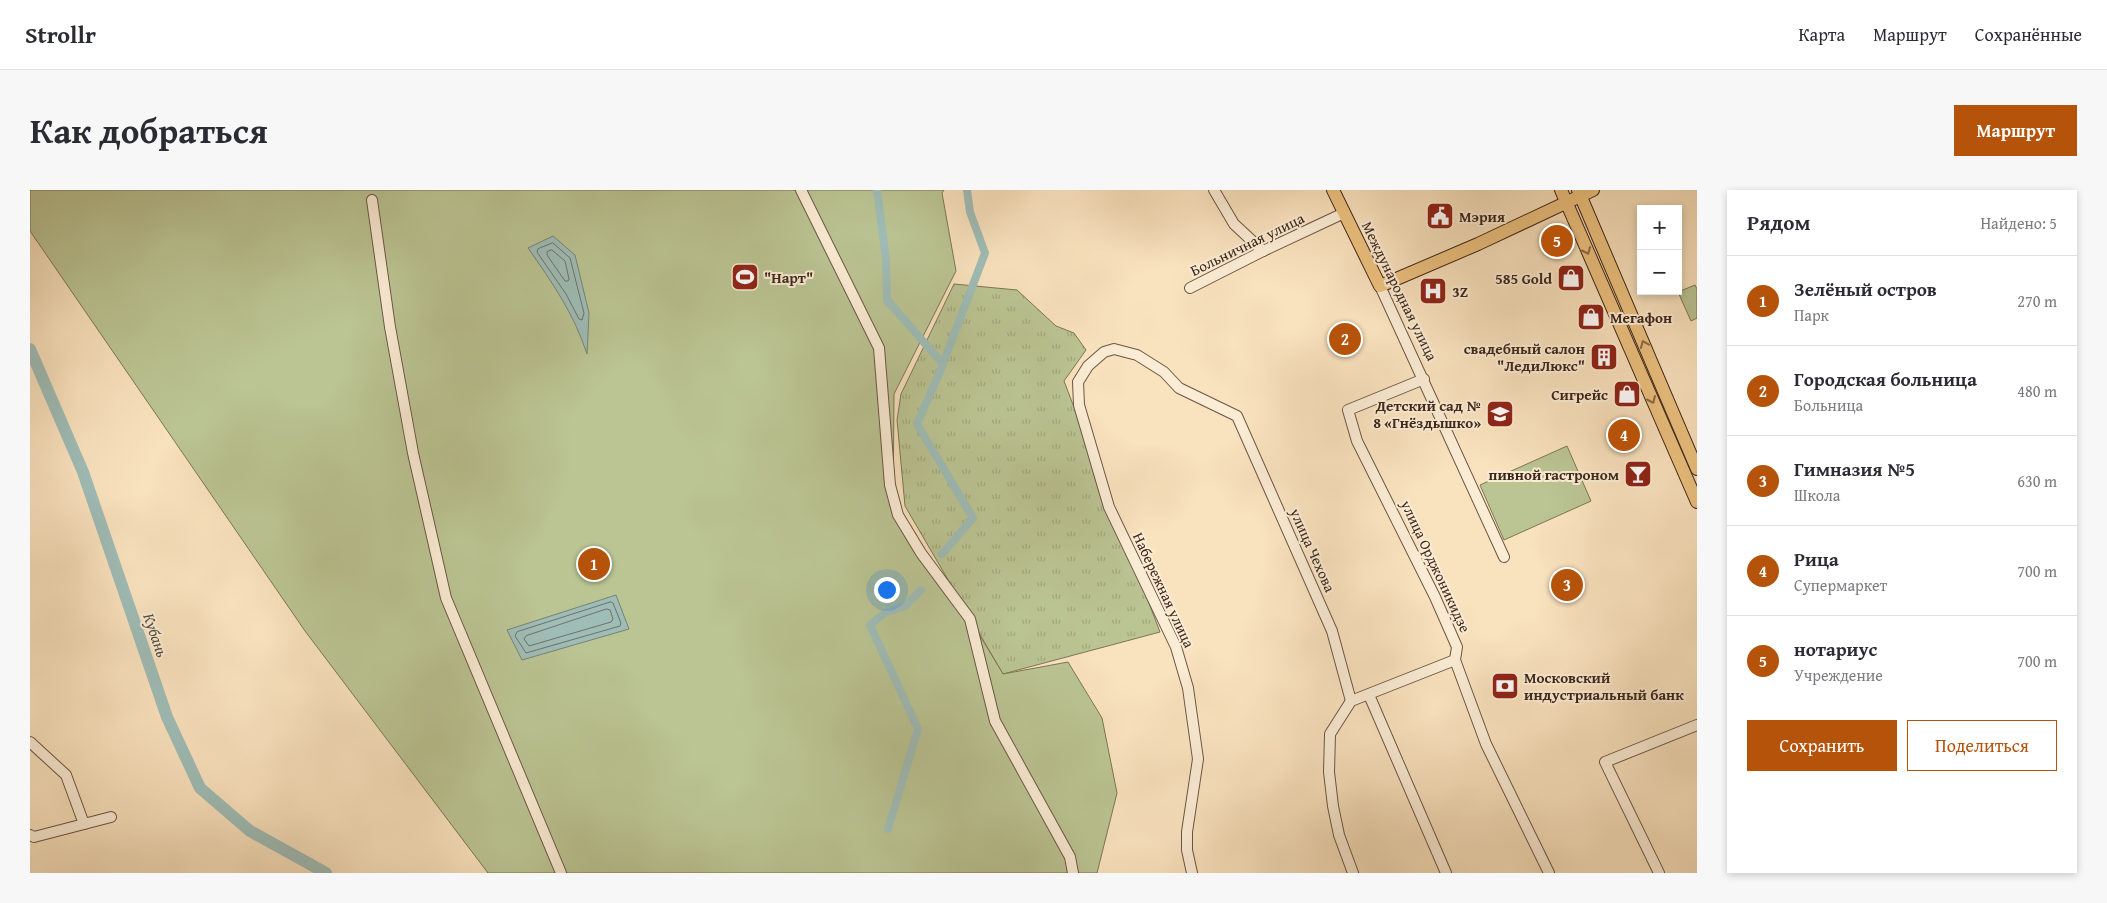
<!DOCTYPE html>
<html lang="ru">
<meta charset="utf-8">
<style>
:root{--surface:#fff;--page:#f7f7f7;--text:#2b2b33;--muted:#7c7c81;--line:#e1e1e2;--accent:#b45309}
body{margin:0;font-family:"Gentium Book Plus",serif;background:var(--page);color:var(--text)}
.controls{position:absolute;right:15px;top:15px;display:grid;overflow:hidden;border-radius:0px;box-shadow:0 2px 8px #0003}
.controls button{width:45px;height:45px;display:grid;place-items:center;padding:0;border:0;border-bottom:1px solid var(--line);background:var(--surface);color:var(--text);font:25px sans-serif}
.you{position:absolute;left:856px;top:399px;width:18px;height:18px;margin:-12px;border:4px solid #fff;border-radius:50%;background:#1a73e8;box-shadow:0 0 0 8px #1a73e833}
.badge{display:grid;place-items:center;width:32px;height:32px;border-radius:50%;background:var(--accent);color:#fff;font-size:16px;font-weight:700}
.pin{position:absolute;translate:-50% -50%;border:2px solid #fff;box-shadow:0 1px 5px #0006}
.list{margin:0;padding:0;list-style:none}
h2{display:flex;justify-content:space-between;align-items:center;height:65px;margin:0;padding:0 20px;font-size:21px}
h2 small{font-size:16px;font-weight:400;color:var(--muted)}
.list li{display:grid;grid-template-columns:32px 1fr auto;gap:15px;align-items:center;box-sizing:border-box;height:90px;padding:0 20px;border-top:1px solid var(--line)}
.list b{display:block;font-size:19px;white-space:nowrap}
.list p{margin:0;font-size:16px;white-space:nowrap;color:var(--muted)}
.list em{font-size:16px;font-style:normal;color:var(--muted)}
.actions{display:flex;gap:10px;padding:15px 20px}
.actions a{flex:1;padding:11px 0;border:1px solid var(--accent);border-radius:0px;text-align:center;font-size:18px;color:var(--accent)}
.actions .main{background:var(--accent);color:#fff}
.map{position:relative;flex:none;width:1667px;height:683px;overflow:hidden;border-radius:0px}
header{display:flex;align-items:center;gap:30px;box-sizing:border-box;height:70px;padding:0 25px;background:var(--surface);border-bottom:1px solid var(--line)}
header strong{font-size:24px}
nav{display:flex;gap:28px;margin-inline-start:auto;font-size:18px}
.intro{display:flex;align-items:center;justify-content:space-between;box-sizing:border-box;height:120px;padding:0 30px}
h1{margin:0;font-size:35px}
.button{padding:12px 22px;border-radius:0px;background:var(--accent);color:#fff;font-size:18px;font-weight:700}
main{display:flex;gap:30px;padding:0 30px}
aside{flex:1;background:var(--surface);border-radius:0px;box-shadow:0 2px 8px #0003}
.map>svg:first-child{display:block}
.grass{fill:url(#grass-tufts);stroke:#7c7656}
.green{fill:#bbc493;stroke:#7c7656}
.water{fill:#9fbdb7;stroke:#788178}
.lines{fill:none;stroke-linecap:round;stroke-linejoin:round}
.shore{stroke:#6e7268;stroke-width:1}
.canal{stroke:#9fbdb7;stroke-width:8}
.river{stroke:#9fbdb7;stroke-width:12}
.minor-casing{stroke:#6c5643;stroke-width:12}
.major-casing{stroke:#3d271a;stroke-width:14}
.minor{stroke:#fbecd5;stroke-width:10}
.major{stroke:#ecc17f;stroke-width:12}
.oneway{stroke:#8c6c47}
.labels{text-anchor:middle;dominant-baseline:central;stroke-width:4;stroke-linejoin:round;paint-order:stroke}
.poi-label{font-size:15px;font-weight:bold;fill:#3d271a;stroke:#fbecd5;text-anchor:start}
.street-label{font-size:15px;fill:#3d271a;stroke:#fbecd5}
.water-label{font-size:16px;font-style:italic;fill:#564c41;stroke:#fbecd5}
</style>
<header>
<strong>Strollr</strong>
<nav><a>Карта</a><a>Маршрут</a><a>Сохранённые</a></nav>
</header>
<div class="intro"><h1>Как добраться</h1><a class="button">Маршрут</a></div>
<main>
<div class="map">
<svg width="1667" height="683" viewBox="0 0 1667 683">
<defs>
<pattern id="grass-tufts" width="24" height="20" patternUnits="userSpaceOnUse" patternTransform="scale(1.25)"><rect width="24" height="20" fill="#bbc493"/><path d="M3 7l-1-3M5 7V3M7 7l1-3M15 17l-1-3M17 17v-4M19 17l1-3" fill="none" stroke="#a2a87e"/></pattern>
</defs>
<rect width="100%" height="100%" fill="#f9e2be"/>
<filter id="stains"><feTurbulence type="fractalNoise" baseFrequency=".004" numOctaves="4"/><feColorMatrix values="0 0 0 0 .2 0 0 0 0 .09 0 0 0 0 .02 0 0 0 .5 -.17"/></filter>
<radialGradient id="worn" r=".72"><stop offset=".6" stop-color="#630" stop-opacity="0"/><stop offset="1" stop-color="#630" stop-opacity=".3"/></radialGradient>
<polygon class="grass" points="924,94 987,100 1026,136 1044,143 1056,160 1034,191 1130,442 973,484 875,316 867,230 871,204"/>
<g class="green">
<polygon points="0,0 914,0 912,3 926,81 864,204 863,325 937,424 973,484 1038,472 1072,528 1087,603 1067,683 458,683 275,441 0,41"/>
<polygon points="1665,95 1667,99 1667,128 1661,131 1648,102"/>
<polygon points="1537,256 1561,311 1474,350 1450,295"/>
</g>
<g class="water">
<path d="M 523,46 L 545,65 L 559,123 L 557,164 C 544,124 522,92 498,58 Z"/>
<polygon points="586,405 599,439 492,470 477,440"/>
</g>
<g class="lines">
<g class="shore">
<polygon points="523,53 540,68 554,123 552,130 549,129 536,104 507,62 508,59"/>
<polygon points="522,60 535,71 539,89 538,91 535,91 517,65 517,62"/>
<polygon points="581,412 583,413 591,433 590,436 496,463 485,446 487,442"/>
<polygon points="577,419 580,420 583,429 581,432 499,456 494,449 496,446"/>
</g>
<g class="canal">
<polyline points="847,0 856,70 857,110 913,174"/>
<polyline points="912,364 943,328 887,234 909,184 955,63 940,22 937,0"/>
<polyline points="858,639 888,539 840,435 855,423 875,416 891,400"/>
</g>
<polyline class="river" points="0,159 53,282 137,527 170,598 220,641 296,683"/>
<g class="minor-casing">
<g id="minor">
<polyline points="771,0 849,158 860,295 868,325 891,363 940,429 965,531 1040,667 1043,683"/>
<polyline points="1184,0 1204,34 1233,61"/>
<polyline points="342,10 360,137 383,263 416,408 531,683"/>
<polyline points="1350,96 1474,367"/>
<polyline points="1160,98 1233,61 1314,23"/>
<polyline points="1394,189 1318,220 1327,251 1405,407 1427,457 1425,470 1456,554 1519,683"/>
<polyline points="1339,505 1416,683"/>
<polyline points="0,552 36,585 54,634"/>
<polyline points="0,645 4,647 81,627"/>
<polyline points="1162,683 1157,660 1157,642 1168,569 1158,498 1146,457 1079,317 1049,215 1048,192 1058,176 1074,162 1084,159 1107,165 1134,182 1149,198 1207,226 1302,441 1321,511"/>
<polyline points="1323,683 1309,645 1303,616 1299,582 1300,544 1321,511 1425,470"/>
<polyline points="1629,683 1575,572 1667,535"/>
</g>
</g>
<g class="major-casing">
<g id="major">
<polyline points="1303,0 1350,96 1448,54 1563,0"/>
<polyline points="1531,0 1667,312"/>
<polyline points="1548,0 1667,279"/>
</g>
</g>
<use href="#minor" class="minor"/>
<use href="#major" class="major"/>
</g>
<defs><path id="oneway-chevron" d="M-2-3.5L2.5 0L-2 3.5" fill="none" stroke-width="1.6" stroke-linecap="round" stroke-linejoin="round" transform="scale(1.25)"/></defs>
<g class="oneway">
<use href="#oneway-chevron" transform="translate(1557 61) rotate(66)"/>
<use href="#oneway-chevron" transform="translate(1614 154) rotate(-113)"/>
<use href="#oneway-chevron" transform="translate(1622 210) rotate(66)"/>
</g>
<defs>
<g id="civic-square" transform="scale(1.4375)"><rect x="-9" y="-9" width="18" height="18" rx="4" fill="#8f2418" stroke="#fbecd5"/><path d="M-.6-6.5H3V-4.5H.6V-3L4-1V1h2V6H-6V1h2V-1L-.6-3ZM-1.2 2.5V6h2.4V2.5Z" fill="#fff"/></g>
<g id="stadium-square" transform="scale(1.4375)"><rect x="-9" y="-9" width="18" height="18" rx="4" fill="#8f2418" stroke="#fbecd5"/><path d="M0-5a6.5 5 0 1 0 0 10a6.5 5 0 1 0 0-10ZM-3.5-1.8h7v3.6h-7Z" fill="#fff"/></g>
<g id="shop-square" transform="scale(1.4375)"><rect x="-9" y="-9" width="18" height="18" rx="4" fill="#8f2418" stroke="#fbecd5"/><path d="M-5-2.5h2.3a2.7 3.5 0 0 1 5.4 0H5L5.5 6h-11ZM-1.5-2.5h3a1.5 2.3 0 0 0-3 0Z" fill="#fff"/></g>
<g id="hospital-square" transform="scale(1.4375)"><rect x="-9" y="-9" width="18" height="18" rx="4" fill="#8f2418" stroke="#fbecd5"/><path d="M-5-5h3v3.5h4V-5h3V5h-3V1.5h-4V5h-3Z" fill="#fff"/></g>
<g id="building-square" transform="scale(1.4375)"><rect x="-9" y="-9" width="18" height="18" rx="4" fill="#8f2418" stroke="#fbecd5"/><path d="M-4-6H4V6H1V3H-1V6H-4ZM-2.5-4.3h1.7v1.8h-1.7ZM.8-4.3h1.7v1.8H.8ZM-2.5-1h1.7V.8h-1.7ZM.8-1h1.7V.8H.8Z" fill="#fff"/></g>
<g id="school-square" transform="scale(1.4375)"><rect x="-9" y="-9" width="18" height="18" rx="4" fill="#8f2418" stroke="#fbecd5"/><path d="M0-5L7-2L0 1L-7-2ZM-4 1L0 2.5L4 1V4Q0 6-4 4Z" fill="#fff"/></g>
<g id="bar-square" transform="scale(1.4375)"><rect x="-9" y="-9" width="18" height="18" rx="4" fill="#8f2418" stroke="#fbecd5"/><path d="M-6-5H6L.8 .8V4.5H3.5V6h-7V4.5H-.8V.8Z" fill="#fff"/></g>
<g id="bank-square" transform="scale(1.4375)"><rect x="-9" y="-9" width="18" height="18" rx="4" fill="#8f2418" stroke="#fbecd5"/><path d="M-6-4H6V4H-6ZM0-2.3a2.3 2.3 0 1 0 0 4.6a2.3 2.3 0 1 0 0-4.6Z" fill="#fff"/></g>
</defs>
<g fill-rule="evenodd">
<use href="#civic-square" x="1410" y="26"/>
<use href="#stadium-square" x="715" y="87"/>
<use href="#shop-square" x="1541" y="88"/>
<use href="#hospital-square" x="1403" y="101"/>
<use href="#shop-square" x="1561" y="127"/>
<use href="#building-square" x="1574" y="167"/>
<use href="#shop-square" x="1597" y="204"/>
<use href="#school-square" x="1470" y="224"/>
<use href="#bar-square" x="1608" y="284"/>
<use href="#bank-square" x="1475" y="496"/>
</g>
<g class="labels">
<g class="poi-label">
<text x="1429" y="26">Мэрия</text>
<text x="734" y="87">"Нарт"</text>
<text x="1522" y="88" text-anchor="end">585 Gold</text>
<text x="1422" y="101">3Z</text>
<text x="1580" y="127">Мегафон</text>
<text x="1555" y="158" text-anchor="end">свадебный салон<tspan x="1555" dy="17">"ЛедиЛюкс"</tspan></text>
<text x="1578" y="204" text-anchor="end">Сигрейс</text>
<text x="1451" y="215" text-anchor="end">Детский сад №<tspan x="1451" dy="17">8 «Гнёздышко»</tspan></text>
<text x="1589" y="284" text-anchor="end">пивной гастроном</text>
<text x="1494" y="487">Московский<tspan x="1494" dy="17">индустриальный банк</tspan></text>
</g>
<g class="street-label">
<text transform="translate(1217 54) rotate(-26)">Больничная улица</text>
<text transform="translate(1370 101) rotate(64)">Международная улица</text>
<text transform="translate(1283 360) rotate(66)">улица Чехова</text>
<text transform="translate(1406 376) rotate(65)">улица Орджоникидзе</text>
<text transform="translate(1134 400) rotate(65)">Набережная улица</text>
</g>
<g class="water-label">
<text transform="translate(126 445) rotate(71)">Кубань</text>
</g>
</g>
<rect width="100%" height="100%" filter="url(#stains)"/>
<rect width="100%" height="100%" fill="url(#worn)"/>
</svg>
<div class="controls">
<button>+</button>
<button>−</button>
</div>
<div class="you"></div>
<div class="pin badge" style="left:564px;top:374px">1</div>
<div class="pin badge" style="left:1315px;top:149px">2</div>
<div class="pin badge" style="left:1537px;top:395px">3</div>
<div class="pin badge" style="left:1594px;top:245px">4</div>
<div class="pin badge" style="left:1527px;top:51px">5</div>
</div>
<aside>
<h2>Рядом<small>Найдено: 5</small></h2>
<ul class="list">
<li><span class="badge">1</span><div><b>Зелёный остров</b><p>Парк</p></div><em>270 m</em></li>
<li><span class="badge">2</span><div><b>Городская больница</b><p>Больница</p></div><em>480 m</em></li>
<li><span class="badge">3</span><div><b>Гимназия №5</b><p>Школа</p></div><em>630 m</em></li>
<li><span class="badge">4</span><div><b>Рица</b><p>Супермаркет</p></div><em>700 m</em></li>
<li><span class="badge">5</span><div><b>нотариус</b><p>Учреждение</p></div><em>700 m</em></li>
</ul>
<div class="actions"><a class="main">Сохранить</a><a>Поделиться</a></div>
</aside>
</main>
